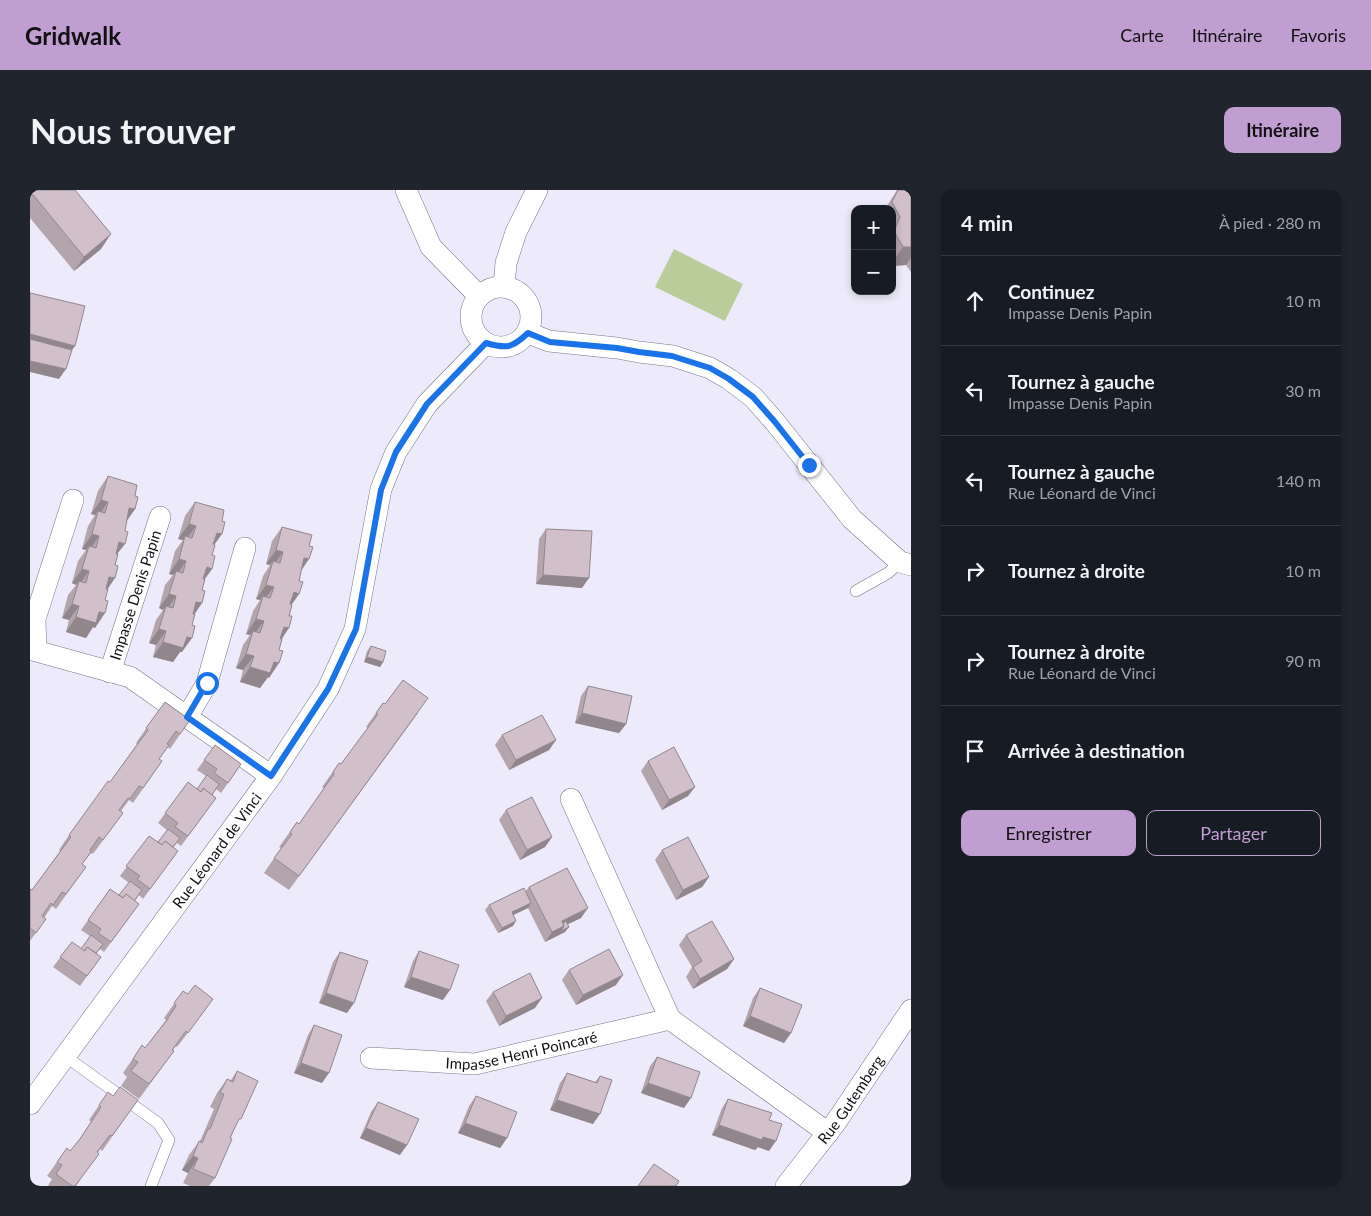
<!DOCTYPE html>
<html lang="fr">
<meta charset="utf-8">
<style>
:root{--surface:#171b24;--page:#20242c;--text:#f1f3f6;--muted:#9ea1a6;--line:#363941;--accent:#c19ed2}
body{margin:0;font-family:Lato,sans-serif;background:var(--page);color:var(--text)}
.controls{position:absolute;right:15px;top:15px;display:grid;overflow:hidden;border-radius:10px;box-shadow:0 2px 8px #0003}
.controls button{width:45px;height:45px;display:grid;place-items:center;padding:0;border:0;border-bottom:1px solid var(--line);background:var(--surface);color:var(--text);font:25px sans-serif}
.stop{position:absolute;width:15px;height:15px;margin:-11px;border:4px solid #1a73e8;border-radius:50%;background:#fff}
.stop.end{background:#1a73e8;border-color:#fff;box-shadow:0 1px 5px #0008}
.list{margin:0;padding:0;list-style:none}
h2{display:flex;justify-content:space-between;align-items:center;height:65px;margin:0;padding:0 20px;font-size:21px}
h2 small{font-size:16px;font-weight:400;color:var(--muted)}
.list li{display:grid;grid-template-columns:32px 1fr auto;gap:15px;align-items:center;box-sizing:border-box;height:90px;padding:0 20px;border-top:1px solid var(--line)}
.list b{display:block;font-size:19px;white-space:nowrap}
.list p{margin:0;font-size:16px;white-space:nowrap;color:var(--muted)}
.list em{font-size:16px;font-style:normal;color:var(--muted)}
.actions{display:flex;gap:10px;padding:15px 20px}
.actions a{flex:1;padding:11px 0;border:1px solid var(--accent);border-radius:10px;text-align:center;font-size:18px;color:var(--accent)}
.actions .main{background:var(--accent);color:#111}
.icon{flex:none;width:28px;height:28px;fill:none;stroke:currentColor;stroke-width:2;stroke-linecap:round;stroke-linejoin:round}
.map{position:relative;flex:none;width:881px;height:996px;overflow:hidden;border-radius:10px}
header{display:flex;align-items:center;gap:30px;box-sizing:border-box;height:70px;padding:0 25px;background:var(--accent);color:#111}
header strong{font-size:24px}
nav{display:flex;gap:28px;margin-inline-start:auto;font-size:18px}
.intro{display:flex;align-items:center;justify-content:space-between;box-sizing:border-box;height:120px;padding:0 30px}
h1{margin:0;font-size:35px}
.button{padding:12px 22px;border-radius:10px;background:var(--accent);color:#111;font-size:18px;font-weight:700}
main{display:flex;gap:30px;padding:0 30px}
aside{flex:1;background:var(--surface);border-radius:10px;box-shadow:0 2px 8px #0003}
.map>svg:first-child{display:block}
.green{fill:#bacc9a}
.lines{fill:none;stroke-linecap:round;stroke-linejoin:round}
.service-casing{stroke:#767482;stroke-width:12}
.minor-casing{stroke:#767482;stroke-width:22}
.service{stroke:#fff;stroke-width:11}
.minor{stroke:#fff;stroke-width:21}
.wall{fill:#b4a5ad}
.shaded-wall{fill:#92868d}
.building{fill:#d1c0c9;stroke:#92868d}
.route{stroke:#1a73e8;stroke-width:6}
.labels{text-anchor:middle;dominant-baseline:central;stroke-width:4.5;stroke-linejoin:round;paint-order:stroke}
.street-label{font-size:15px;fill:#111116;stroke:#fff}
</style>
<header>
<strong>Gridwalk</strong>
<nav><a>Carte</a><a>Itinéraire</a><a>Favoris</a></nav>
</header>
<div class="intro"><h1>Nous trouver</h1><a class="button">Itinéraire</a></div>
<main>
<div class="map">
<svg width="881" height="996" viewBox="0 0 881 996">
<rect width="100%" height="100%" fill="#edebfb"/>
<polygon class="green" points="644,59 713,94 695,131 625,97"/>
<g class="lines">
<g class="service-casing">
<g id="service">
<polyline points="826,401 858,383 870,372"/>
<polyline points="35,866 128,933 139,950 121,996"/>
</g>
</g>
<g class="minor-casing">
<g id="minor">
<polyline points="376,0 401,57 449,106"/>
<polyline points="474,96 476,73 486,42 507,0"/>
<circle cx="471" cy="127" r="30"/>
<polyline points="498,143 519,151 587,158 609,162 643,166 680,178 699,189 723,207 745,232 822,329 870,372 881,375"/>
<polyline points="43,310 5,429 6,461 100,487 241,586"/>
<path id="s1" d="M 80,482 L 130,327"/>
<polyline points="157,527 177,493 215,358"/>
<polyline points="541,609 640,829 798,943"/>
<path id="s2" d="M 341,868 L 445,874 L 640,829"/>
<path id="s3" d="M 0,914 L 241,586 L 298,499 L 325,439 L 351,299 L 366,262 L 397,214 L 456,153"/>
<path id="s4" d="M 756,996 L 806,932 L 881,820"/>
</g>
</g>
<use href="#service" class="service"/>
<use href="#minor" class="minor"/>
</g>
<g class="wall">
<polygon points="0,0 71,59 44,81 0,28"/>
<polygon points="867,0 881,0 881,82 876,75 862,76 862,19 855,19"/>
<polygon points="78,286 105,306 105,319 97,331 77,399 65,438 63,437 56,448 36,442 39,430 32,428 38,405 46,395 42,393 48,371 56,360 52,359 58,336 65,325 61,324 68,301"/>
<polygon points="165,312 184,354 182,365 182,379 174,389 172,400 172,413 164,424 152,462 150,462 143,472 123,467 126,455 119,453 126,430 133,420 129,418 135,395 143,385 139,384 145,361 153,350 148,349 155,326"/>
<polygon points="252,337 271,381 269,391 269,404 262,414 252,449 239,488 238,487 230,498 210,492 213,480 206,478 213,455 220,445 216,444 223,421 230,410 226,409 233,386 240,375 236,374 242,351"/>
<polygon points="516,339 552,398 506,394 509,349"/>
<polygon points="341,456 353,472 350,477 334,472 337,461"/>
<polygon points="558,496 596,534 589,543 545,533 551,506"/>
<polygon points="135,512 160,530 140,559 138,557 129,569 132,571 103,613 99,610 91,621 93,623 63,664 61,663 52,674 56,677 26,719 22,716 14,728 16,729 0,751 0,699 2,700 30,661 29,660 39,645 80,592 107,554 106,553"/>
<polygon points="353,513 388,523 259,700 234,683 251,658 249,657 267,632 269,634 294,598 292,597 309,573 311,574 338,538 336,537"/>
<polygon points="472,545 526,550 519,560 479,580 465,555"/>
<polygon points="185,555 211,574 191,603 186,599 182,605 186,608 151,656 147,653 143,657 148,661 113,709 109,705 105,711 109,714 74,762 70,759 66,764 71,767 50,796 23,777 42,752 51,759 60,746 51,740 80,699 89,705 99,693 90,686 119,646 128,652 137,640 128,633 158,592 167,599 176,586 167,580"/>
<polygon points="618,571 658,606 632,620 611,581"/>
<polygon points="476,620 522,647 515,657 490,670 469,630"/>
<polygon points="632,660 679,687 672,697 646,710 625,670"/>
<polygon points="499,697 551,728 538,734 535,742 515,752 498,718 483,725 483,736 468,743 455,720 459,715 495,702"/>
<polygon points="656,745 704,769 697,779 663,799 656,787 662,777 649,755"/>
<polygon points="389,761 413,810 374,797 383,771"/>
<polygon points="310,762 317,823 289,813 303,772"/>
<polygon points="539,780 586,795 546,815 532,790"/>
<polygon points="730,798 761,843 754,853 713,836 723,808"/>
<polygon points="153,801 173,823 147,857 146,856 143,860 144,861 109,909 91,896 97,887 93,883 112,855 115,858 136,830 134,828"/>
<polygon points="463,802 505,818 469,836 456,811"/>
<polygon points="284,835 292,893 264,883 278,845"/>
<polygon points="627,867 654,918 611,903 620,876"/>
<polygon points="207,881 205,937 185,988 179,996 160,996 153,993 158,983 152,980 159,965 171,949 184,919 180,917 187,903 197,889 201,890"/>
<polygon points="537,883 565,892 570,886 563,934 520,920 530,893"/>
<polygon points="78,902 83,906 108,910 72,961 70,959 68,963 46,996 18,996 22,989 17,986 37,958 40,961 48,951 61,932 59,930"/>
<polygon points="446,906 477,948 470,958 428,943 439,916"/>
<polygon points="698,909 739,930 739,961 728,957 725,960 682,945 692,918"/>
<polygon points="348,912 370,965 330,948 341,922"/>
</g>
<g class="shaded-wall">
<polygon points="81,44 71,59 44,81 54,67"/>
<polygon points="873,57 881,57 881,68 876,75 862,76 862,73"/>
<polygon points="0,144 45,156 35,170 0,161"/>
<polygon points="0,171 36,179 29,189 0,182"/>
<polygon points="71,310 78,312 68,326 68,321 65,325 61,324"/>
<polygon points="99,318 105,319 94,334"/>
<polygon points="159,334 166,336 155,351 155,346 153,350 148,349"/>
<polygon points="187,343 192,344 182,358"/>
<polygon points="62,344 69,346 59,361 59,356 56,360 52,359"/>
<polygon points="89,352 95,354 84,368"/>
<polygon points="246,360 253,362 243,376 243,371 240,375 236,374"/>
<polygon points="274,368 279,369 269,384"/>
<polygon points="149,369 156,371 146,386 146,381 143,385 139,384"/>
<polygon points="177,377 182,379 172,393"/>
<polygon points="52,379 59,381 49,395 49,391 46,395 42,393"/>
<polygon points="513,385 559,388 552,398 506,394"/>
<polygon points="79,387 85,388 75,403"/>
<polygon points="236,395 244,397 233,411 233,406 230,410 226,409"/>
<polygon points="264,402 269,404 259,418"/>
<polygon points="139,404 146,406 136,421 136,416 133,420 129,418"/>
<polygon points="166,412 172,413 162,428"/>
<polygon points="42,414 49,416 39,430 32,428"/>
<polygon points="69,422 75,423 65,438 63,437 56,448 36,442 46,427"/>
<polygon points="226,429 234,431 223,446 223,441 220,445 216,444"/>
<polygon points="254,437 259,438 249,453"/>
<polygon points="129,439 136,441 126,455 119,453"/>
<polygon points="157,447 162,448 152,462 150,462 143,472 123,467 133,452"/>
<polygon points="216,464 224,466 213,480 206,478"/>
<polygon points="337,467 353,472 350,477 334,472"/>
<polygon points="244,472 249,473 239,488 238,487 230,498 210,492 220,477"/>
<polygon points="552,523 596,534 589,543 545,533"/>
<polygon points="526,550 519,560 479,580 486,570"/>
<polygon points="665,597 658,606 632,620 639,610"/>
<polygon points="522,647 515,657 490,670 497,660"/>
<polygon points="679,687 672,697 646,710 653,700"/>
<polygon points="501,713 498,718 479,727 482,722"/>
<polygon points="558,718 551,728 534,736 539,737 535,742 515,752 522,742 532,731"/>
<polygon points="486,731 483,736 468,743 472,738"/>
<polygon points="704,769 697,779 663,799 670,789"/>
<polygon points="593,785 586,795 546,815 553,805"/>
<polygon points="381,787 420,800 413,810 374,797"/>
<polygon points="296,803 324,813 317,823 289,813"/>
<polygon points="512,808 505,818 469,836 476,826"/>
<polygon points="720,826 761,843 754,853 713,836"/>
<polygon points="271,873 299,883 292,893 264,883"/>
<polygon points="618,893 661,908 654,918 611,903"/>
<polygon points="527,910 570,924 563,934 520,920"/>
<polygon points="435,933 477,948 470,958 428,943"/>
<polygon points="689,935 733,947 746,951 739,961 728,957 725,960 682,945"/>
<polygon points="336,938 377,955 370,965 330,948"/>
<polygon points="163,966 168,968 158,983 152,980"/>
</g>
<g class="building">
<polygon points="0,0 45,0 81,44 54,67 0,1"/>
<polygon points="868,0 881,0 881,57 873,57 864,41 870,27 862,12"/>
<polygon points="0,103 55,116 45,156 0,144"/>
<polygon points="0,149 42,160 36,179 0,171"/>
<polygon points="78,286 107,295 105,306 108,307 105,319 99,318 95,341 98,342 95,354 89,352 86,364 88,364 85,375 88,376 85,388 79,387 76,399 78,399 75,410 78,411 75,423 69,422 66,433 46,427 49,416 42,414 49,391 56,393 59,381 52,379 59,356 66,358 69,346 62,344 68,321 75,323 78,312 71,310"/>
<polygon points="165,312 194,320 192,331 195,332 192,344 187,343 183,354 185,355 182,365 185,366 182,379 177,377 173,389 175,389 172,400 175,401 172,413 166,412 163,424 165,424 162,435 165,436 162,448 157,447 153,458 133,452 136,441 129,439 136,416 143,418 146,406 139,404 146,381 153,383 156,371 149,369 155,346 162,348 166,336 159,334"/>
<polygon points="252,337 282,345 279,356 283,357 279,369 274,368 269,391 273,392 269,404 264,402 260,414 262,415 259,426 262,426 259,438 254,437 250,449 252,449 249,460 253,461 249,473 244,472 240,483 220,477 224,466 216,464 223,441 230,443 234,431 226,429 233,406 240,408 244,397 236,395 243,371 250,373 253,362 246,360"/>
<polygon points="516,339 562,341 559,388 513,385"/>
<polygon points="341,456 356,461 353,472 337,467"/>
<polygon points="373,490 398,508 269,686 244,668 262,644 260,642 267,632 269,634 304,584 303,582 309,573 311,574 348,524 346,523 353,513 355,514"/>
<polygon points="558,496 602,506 596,534 552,523"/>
<polygon points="135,512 160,530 150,544 146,541 137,554 139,555 129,569 132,571 113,598 109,596 100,609 98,608 89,620 93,623 73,650 69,647 60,660 61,662 52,674 56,677 36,704 32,702 23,715 21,713 12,726 16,729 6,743 0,738 0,699 2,700 41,647 39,645 78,591 80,592 118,540 116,538"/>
<polygon points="512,525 526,550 486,570 472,545"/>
<polygon points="185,555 211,574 198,593 184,583 187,579 174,570"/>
<polygon points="644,557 665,597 639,610 618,571"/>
<polygon points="177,585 189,594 182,605 173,598 171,602 167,599"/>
<polygon points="158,592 171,602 173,598 186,608 158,646 145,637 148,633 135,623"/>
<polygon points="502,607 522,647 497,660 476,620"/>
<polygon points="138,639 150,648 143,657 135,651 132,655 128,652"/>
<polygon points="119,646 132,655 135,651 148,661 120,699 107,689 110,686 96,676"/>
<polygon points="658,647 679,687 653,700 632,660"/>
<polygon points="537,678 558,718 532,731 534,736 522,742 499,697"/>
<polygon points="100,691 112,700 104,711 96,704 93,708 89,705"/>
<polygon points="494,698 501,713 482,722 486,731 472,738 459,715"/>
<polygon points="80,699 93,708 96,704 109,714 81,752 68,743 71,739 58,730"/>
<polygon points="536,731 539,737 531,741 534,736 533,733"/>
<polygon points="682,731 704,769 670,789 663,777 672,771 656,745"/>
<polygon points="61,745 73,754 66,763 57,757 55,761 51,759"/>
<polygon points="42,752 55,761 57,757 71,767 57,786 30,767"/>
<polygon points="579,759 593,785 553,805 539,780"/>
<polygon points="389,761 429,775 420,800 381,787"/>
<polygon points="310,762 338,771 324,813 296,803"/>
<polygon points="500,783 512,808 476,826 463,802"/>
<polygon points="165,795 183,809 158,843 156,841 142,860 144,861 119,894 101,881 108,872 103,869 112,855 115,858 138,829 138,828 146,816 144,813 153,801 158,804"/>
<polygon points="730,798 772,815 761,843 720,826"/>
<polygon points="284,835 312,845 299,883 271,873"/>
<polygon points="627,867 670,882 661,908 618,893"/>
<polygon points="207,881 228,891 211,929 209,929 200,948 202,949 185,988 163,979 168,968 163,966 169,951 172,953 178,939 180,939 194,904 190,903 197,889 203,892"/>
<polygon points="537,883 567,893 570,886 582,890 570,924 527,910"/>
<polygon points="90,897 108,910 82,946 80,945 67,962 69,964 45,996 42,996 26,984 32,975 27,972 37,958 40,961 50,949 71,917 69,915 78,902 83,906"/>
<polygon points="446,906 487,922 477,948 435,933"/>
<polygon points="698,909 742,923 739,930 752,934 746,951 733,947 732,950 689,935"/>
<polygon points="348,912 389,929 377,955 336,938"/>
<polygon points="624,974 649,991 646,996 608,996"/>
</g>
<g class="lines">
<path class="route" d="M 177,493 L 157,527 L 241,586 L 298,499 L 326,439 L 351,300 L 366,262 L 397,214 L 456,153 C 477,159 482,158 498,143 L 520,152 L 587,158 L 609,162 L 642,166 L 680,178 L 699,189 L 723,207 L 745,232 L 779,275"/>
</g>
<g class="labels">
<g class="street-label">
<text stroke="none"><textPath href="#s1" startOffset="81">Impasse Denis Papin</textPath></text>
<text stroke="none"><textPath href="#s3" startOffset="315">Rue Léonard de Vinci</textPath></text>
<text stroke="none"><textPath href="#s2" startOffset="152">Impasse Henri Poincaré</textPath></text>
<text stroke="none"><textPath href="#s4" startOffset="108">Rue Gutemberg</textPath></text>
</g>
</g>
</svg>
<div class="controls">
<button>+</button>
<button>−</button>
</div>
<div class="stop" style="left:177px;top:493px"></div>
<div class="stop end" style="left:779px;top:275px"></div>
</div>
<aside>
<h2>4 min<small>À pied · 280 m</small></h2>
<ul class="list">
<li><svg class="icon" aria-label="ahead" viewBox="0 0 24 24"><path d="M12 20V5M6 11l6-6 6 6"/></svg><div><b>Continuez</b><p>Impasse Denis Papin</p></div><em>10 m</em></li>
<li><svg class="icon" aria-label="left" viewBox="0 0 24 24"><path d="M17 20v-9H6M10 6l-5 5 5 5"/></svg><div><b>Tournez à gauche</b><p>Impasse Denis Papin</p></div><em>30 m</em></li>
<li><svg class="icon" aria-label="left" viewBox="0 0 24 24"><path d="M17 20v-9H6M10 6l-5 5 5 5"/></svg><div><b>Tournez à gauche</b><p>Rue Léonard de Vinci</p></div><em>140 m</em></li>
<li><svg class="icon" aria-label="right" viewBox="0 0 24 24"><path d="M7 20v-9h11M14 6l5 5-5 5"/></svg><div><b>Tournez à droite</b></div><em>10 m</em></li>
<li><svg class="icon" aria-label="right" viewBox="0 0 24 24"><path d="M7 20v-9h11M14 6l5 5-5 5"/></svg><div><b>Tournez à droite</b><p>Rue Léonard de Vinci</p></div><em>90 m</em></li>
<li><svg class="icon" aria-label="arrive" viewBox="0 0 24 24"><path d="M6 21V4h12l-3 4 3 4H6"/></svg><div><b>Arrivée à destination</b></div></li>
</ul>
<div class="actions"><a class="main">Enregistrer</a><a>Partager</a></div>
</aside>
</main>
